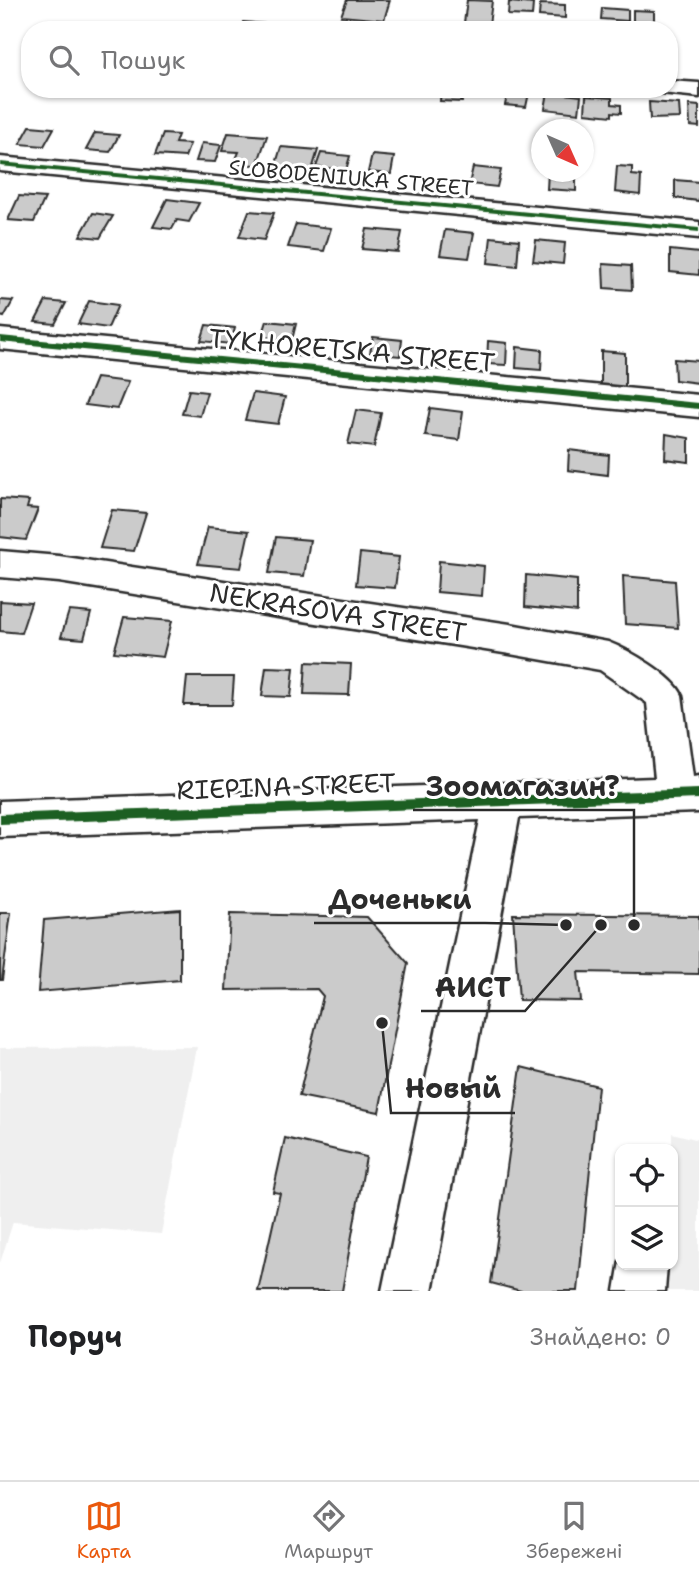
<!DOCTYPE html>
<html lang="uk">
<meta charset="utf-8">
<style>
:root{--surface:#fff;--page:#f2f2f2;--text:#202124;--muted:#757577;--line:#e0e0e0;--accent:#ea580c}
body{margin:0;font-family:"Shantell Sans",sans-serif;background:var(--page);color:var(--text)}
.controls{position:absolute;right:21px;bottom:21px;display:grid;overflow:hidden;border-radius:14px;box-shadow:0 2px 5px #0004}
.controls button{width:63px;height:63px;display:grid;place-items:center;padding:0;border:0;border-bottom:2px solid var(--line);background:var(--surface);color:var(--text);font:35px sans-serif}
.compass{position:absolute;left:531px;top:119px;width:63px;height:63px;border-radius:50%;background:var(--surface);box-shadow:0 2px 5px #0004;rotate:135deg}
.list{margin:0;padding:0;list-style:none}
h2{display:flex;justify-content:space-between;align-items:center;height:91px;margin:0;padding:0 28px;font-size:30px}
h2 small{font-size:23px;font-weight:400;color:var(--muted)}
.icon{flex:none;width:38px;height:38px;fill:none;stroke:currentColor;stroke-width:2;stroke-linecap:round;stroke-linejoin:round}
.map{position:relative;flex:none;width:699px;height:1291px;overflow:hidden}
.search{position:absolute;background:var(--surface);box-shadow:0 2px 5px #0004;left:21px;right:21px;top:21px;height:77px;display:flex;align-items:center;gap:18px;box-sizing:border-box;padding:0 24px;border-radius:28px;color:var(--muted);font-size:26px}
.sheet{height:189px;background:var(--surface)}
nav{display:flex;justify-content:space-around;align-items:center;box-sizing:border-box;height:98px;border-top:2px solid var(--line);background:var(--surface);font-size:19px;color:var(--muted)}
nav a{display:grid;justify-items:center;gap:4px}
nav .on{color:var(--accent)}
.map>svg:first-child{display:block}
.built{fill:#efefef}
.building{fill:#cbcbcb;stroke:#2b2b2b;stroke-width:2}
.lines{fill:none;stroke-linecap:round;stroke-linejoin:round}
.minor-casing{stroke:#2b2b2b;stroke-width:5}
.minor{fill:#fff;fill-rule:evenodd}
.cycleway-casing{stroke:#fff;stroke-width:5}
.cycleway{fill:#1b5e20;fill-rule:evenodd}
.labels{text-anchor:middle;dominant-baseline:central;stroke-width:6;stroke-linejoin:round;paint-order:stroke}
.far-street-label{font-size:21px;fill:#2b2b2b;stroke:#fff}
.street-label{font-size:26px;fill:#2b2b2b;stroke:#fff}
.leader{fill:none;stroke:#2b2b2b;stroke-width:2.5}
.callout-dot{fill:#2b2b2b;stroke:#fff;stroke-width:2.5}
.callout-label{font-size:28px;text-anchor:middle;font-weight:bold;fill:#2b2b2b;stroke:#fff;stroke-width:6;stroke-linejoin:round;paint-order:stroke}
</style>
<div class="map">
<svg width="699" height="1291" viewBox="0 0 699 1291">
<rect width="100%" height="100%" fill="#fff"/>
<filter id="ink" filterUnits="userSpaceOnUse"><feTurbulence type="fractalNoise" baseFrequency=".0143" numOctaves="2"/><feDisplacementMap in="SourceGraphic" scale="14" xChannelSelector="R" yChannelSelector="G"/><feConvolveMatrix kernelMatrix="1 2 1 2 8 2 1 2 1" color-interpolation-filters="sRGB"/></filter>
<g filter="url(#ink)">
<g class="built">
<polygon points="197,1047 161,1234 13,1222 0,1263 0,1048"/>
<polygon points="672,1133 699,1140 699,1291 660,1291 662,1265 673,1265"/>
</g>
<g class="building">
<polygon points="347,0 390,0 384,20 341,16"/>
<polygon points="467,0 492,1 489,25 464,23"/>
<polygon points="509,2 533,4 532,16 508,15"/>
<polygon points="540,4 565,5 565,18 539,16"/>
<polygon points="602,8 628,10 628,21 601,19"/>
<polygon points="633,10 654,11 654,26 633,25"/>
<polygon points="243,22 277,25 275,30 240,30"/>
<polygon points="441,89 463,89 462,102 440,101"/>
<polygon points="508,91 529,93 526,107 505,105"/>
<polygon points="548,92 581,96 579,113 545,109"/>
<polygon points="586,96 612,98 612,104 621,105 621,113 612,112 612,116 585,113"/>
<polygon points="649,102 679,104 680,118 650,119"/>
<polygon points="689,105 699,106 699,127 690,126"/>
<polygon points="30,126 54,128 44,146 20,144"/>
<polygon points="95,133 119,135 110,152 86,150"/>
<polygon points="228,133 267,136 257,165 234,164 239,152 222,151"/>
<polygon points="163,134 178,135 175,143 190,144 185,157 155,155"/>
<polygon points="202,143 221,145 215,162 196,161"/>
<polygon points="281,147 318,150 312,170 275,167"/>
<polygon points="321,153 350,156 346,170 316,167"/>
<polygon points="372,155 394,157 391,174 368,172"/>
<polygon points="617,166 632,167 632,175 641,176 640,195 615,192"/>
<polygon points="473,167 501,170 497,187 469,184"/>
<polygon points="548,172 576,172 576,191 547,189"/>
<polygon points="675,180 699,182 699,201 675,198"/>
<polygon points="19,196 45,198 34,222 8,220"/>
<polygon points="167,199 199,203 189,222 177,220 172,229 153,227"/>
<polygon points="249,211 274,213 264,240 239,237"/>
<polygon points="93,213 113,216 100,238 80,236"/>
<polygon points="296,224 331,228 324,251 288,247"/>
<polygon points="367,229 402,232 398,252 362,249"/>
<polygon points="445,230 474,233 469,258 440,255"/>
<polygon points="491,237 519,240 517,266 488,263"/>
<polygon points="536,240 565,243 563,264 533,261"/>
<polygon points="670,250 699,253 699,275 670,272"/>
<polygon points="603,264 631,266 632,290 604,288"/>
<polygon points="0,300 13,301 4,317 0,316"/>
<polygon points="46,301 66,303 55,324 35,322"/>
<polygon points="89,301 118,305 108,328 78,324"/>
<polygon points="267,321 296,324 292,340 262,337"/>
<polygon points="206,325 235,328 231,344 201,341"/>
<polygon points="373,337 402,340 400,356 370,353"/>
<polygon points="488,341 507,343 506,365 487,364"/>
<polygon points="517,347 542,350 541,370 516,368"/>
<polygon points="601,351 625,353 625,387 601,385"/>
<polygon points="674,359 699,361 699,383 675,380"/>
<polygon points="96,378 128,382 117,409 85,405"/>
<polygon points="189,390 207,392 200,416 182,414"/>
<polygon points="253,393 285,397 278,424 245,420"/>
<polygon points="430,408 463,412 459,440 425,436"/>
<polygon points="356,410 381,413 374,447 348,444"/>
<polygon points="666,434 689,438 689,462 665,459"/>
<polygon points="569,450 609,455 608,475 568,470"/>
<polygon points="0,499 29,501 27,508 38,509 26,540 0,537"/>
<polygon points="112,510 146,513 134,551 100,548"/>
<polygon points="208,527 249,531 241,568 198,564"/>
<polygon points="276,537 310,540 304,576 269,573"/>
<polygon points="360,553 399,557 395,588 356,585"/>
<polygon points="439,561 484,566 482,596 437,592"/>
<polygon points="526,575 577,580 577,612 525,607"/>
<polygon points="623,576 675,581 678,628 625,624"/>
<polygon points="0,601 31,603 21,633 0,631"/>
<polygon points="69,611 91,613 84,639 61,637"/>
<polygon points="124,617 172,621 163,657 114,652"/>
<polygon points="306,662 351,664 349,695 304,694"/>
<polygon points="266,667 294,668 291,697 262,696"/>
<polygon points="187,677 234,677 232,705 184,705"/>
<polygon points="180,909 180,980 38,992 44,920"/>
<polygon points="0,913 11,913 2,980 0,980"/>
<polygon points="230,914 367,917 408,963 379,1112 299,1096 323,996 317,989 226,990"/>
<polygon points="513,914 699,916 699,974 578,972 581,1001 519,1000"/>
<polygon points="521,1067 598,1086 578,1291 521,1291 491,1283"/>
<polygon points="285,1138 366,1157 342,1291 258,1291 280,1193 273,1192"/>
</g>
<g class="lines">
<g class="minor-casing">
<g id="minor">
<polygon points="669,81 699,83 699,97 661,93 658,89 669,89"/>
<polygon points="0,157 699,222 699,238 0,171"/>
<polygon points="0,329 699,395 699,417 0,349"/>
<path d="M 0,551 L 59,556 L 510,624 L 608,642 C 629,650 673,675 682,695 L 693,777 L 699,776 L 699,812 L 519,818 L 432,1291 L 382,1291 L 480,820 L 0,837 L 0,801 L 655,778 L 647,703 L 600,670 L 510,654 L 59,582 L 0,577 Z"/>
<polygon points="620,1261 620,1265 667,1265 665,1291 615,1291"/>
</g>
</g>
<use href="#minor" class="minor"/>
<g class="cycleway-casing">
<g id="cycleway">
<polygon points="0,162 699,228 699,232 0,166"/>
<polygon points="0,336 699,403 699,409 0,342"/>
<polygon points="699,789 699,799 0,824 0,814"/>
</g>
</g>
<use href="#cycleway" class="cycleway"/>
</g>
</g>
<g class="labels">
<g class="far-street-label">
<text transform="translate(351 178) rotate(5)">SLOBODENIUKA STREET</text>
</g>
<g class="street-label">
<text transform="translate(352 350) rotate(5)">TYKHORETSKA STREET</text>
<text transform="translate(338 612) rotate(9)">NEKRASOVA STREET</text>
<text transform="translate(286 786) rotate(-2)">RIEPINA STREET</text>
</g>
</g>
<path class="leader" d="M634 925L634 810H413M566 925L485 923H314M601 925L525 1011H421M382 1023L391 1113H515"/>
<g class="callout-dot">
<circle cx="634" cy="925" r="7"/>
<circle cx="566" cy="925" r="7"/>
<circle cx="601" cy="925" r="7"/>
<circle cx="382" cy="1023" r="7"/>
</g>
<g class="callout-label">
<text x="523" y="796">Зоомагазин?</text>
<text x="400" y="909">Доченьки</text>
<text x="473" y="997">АИСТ</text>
<text x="453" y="1098">Новый</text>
</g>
</svg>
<div class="controls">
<button><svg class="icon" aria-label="locate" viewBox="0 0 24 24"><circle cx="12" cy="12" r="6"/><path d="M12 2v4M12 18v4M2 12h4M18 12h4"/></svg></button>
<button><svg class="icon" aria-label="layers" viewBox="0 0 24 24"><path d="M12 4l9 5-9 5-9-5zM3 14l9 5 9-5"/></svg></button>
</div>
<svg class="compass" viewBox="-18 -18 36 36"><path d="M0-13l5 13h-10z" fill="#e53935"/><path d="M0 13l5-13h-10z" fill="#757577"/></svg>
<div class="search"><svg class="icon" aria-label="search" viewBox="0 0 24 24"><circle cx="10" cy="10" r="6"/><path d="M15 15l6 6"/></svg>Пошук</div>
</div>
<section class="sheet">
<h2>Поруч<small>Знайдено: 0</small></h2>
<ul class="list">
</ul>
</section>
<nav>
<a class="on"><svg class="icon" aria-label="map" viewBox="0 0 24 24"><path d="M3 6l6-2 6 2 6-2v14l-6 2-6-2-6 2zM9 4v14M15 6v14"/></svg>Карта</a>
<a><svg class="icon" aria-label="directions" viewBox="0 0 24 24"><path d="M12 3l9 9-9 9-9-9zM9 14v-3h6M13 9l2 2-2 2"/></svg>Маршрут</a>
<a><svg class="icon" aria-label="saved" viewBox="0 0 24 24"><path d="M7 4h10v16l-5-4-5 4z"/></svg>Збережені</a>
</nav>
